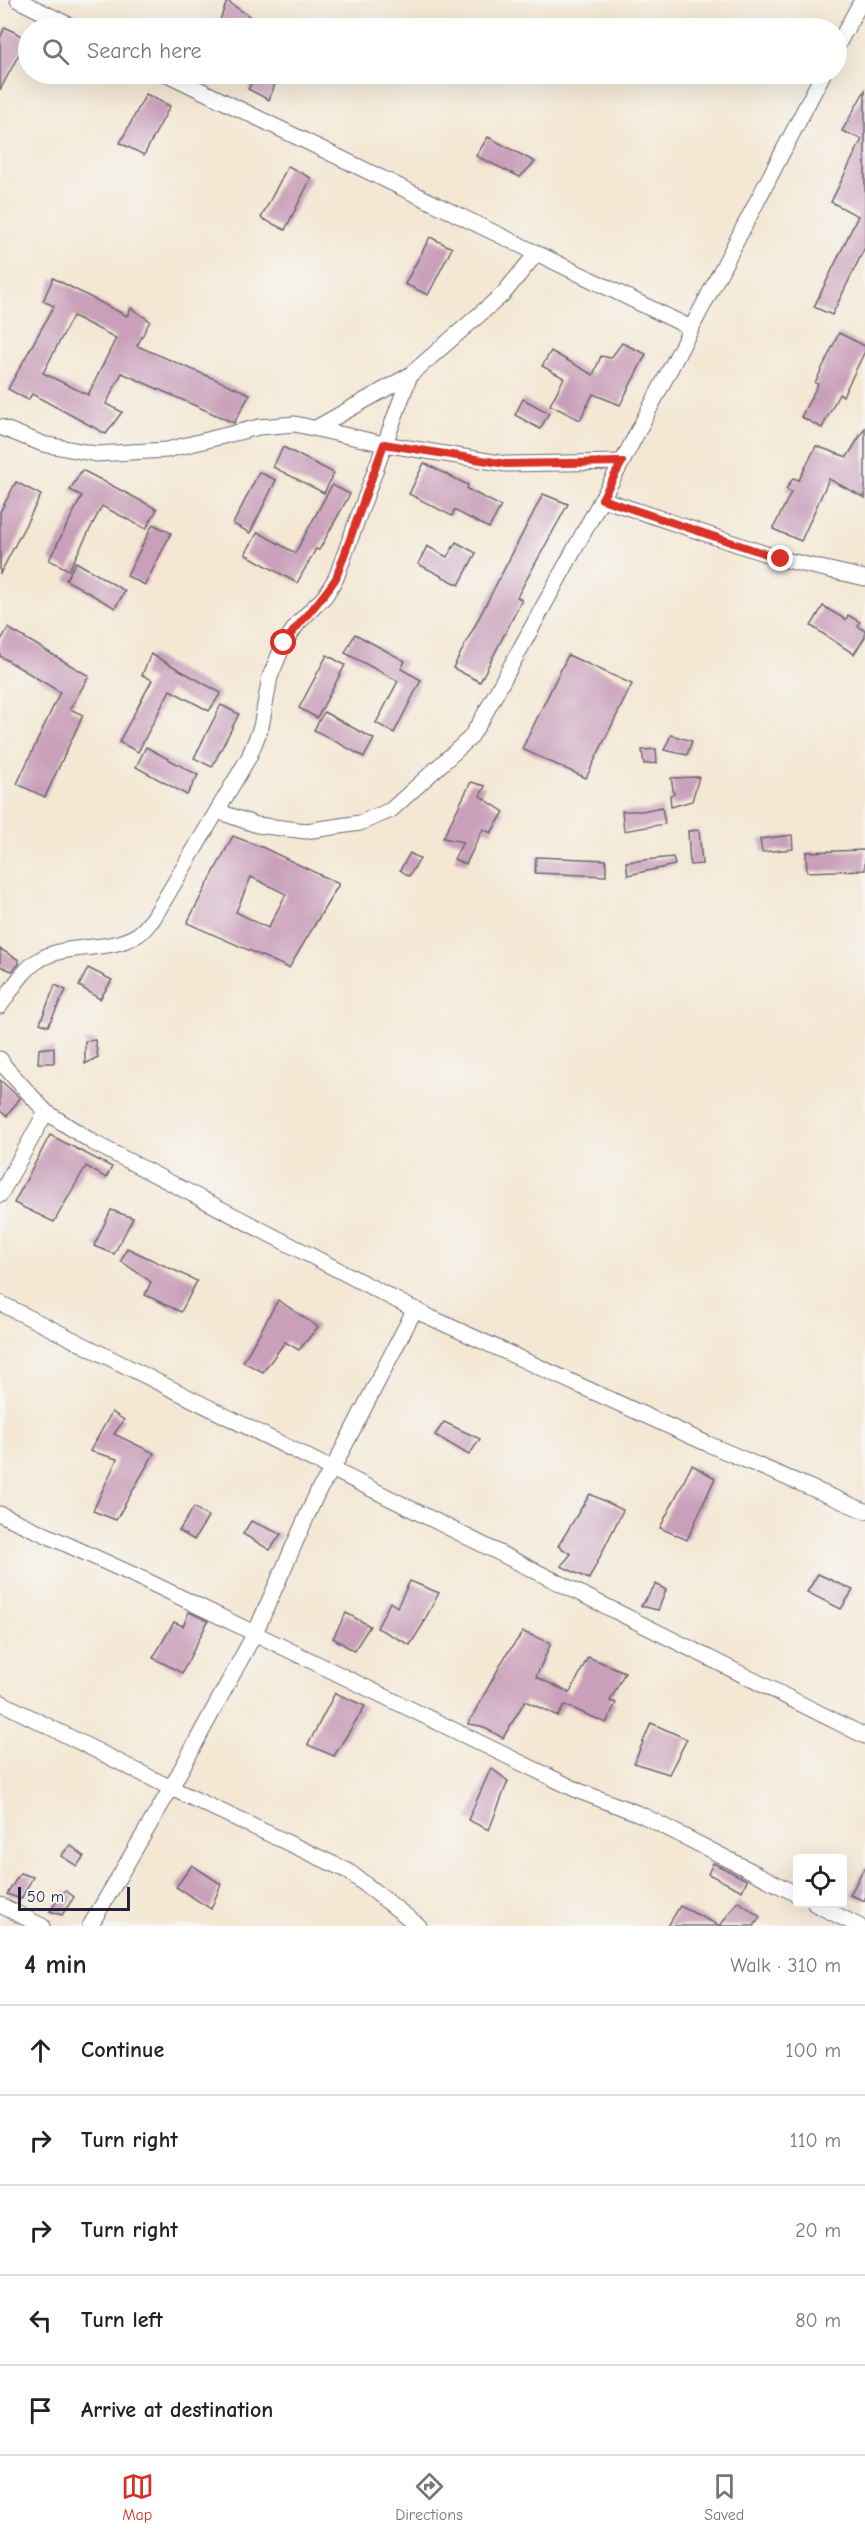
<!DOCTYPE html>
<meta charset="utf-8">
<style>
:root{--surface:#fff;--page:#f2f2f2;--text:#222;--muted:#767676;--line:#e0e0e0;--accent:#d93025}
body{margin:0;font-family:"Comic Neue",sans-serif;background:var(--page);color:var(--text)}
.controls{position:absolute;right:18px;bottom:18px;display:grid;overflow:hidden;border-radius:6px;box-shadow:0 6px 24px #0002}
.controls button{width:54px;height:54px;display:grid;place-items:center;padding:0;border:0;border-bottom:2px solid var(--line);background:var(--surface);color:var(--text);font:30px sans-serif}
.scale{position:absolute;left:18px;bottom:15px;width:112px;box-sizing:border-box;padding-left:6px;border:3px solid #22223b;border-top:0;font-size:16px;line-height:21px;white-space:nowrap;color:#22223b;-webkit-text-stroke:4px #f6f6f2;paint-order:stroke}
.stop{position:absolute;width:18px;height:18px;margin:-14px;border:4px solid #d93025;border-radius:50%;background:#fff}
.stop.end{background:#d93025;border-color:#fff;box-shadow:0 2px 6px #0008}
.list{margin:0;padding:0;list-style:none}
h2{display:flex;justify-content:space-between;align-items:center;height:78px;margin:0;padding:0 24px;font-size:26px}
h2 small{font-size:20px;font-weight:400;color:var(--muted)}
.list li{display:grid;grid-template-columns:39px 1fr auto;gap:18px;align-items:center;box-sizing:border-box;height:90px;padding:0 24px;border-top:2px solid var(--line)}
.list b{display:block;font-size:22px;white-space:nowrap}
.list em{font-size:20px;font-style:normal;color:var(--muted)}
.icon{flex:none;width:33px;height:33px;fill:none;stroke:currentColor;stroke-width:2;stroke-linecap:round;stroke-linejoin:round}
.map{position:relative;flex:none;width:865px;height:1926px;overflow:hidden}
.search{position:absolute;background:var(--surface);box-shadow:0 6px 24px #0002;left:18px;right:18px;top:18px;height:66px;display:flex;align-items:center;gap:15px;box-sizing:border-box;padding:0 21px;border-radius:33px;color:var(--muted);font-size:22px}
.sheet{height:528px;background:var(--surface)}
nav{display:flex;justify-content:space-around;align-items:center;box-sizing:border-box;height:84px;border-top:2px solid var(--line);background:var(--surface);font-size:16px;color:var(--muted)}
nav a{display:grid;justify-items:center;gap:3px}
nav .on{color:var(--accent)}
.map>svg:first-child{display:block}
.building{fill:#c99fb9;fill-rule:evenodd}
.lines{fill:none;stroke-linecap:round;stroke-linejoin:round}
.minor-casing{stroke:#6c6770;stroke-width:17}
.minor{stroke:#fff;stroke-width:15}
.route{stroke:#d93025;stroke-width:8}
</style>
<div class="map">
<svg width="865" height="1926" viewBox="0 0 865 1926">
<rect width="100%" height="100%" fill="#f6f6f2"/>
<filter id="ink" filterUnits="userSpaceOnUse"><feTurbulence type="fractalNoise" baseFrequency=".0167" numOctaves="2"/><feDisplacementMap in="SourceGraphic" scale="12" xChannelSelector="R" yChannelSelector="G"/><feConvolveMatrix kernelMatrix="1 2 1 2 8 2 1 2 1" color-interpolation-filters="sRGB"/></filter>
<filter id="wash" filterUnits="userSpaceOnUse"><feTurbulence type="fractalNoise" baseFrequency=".008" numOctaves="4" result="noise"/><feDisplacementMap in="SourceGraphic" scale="24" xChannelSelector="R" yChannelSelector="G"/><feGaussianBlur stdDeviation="1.35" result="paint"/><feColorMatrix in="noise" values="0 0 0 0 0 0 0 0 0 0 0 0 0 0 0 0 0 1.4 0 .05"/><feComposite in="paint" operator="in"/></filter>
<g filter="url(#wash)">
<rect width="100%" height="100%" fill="#f4e7d3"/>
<g id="blocks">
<g class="building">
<polygon points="227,1 255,20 252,28 217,28"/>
<polygon points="5,27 27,39 0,90 0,38"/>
<polygon points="255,77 275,84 269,100 248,89"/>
<polygon points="865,90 865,247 832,315 814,307 858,216 831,202 862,139 842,131"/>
<polygon points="146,94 170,106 144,155 120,143"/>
<polygon points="488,137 535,162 520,177 476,156"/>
<polygon points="288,166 311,178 285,230 261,218"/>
<polygon points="430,237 452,248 428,295 405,284"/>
<path d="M 53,278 L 127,316 L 131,308 L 150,321 L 137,346 L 250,394 L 234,423 L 122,373 L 106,404 L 122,412 L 106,434 L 32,394 L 28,400 L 8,389 L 54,306 L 43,301 ZM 73,316 L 116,338 L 88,395 L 43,373 Z"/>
<polygon points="839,333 865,346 865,351 843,396 839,394 822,428 801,417 818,384 815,383"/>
<polygon points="622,343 646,354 620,405 593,394 580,420 550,405 564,378 542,366 551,351 593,375 601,356 611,358"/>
<polygon points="523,399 549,413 540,429 515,415"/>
<polygon points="865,428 865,498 829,479 801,541 773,529 791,492 786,489 793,478 799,480 816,446 847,457"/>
<polygon points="283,447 334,473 324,493 273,467"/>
<polygon points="424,463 468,485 467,489 501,506 489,528 454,510 452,516 409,494"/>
<polygon points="82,470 157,509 146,529 102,506 69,570 49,560 82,496 70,490"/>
<polygon points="259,472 276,480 250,533 233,524"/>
<polygon points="16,482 41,495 0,574 0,512"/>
<polygon points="332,485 350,494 319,550 316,549 297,583 245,554 258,532 295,553"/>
<polygon points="543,494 568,504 517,597 522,600 480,682 453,668"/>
<polygon points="153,524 171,533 145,585 127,576"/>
<polygon points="456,542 476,553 459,585 418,564 427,546 447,557"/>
<polygon points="76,562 125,591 115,608 66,580"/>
<polygon points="823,606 846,620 848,615 860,622 858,626 865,631 865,637 854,654 811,626"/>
<polygon points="8,628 89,676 70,709 83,715 45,797 17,784 60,692 0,656 0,642"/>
<polygon points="355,634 405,661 401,669 421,680 394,733 376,723 398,681 345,653"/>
<polygon points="151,654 221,693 209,711 170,690 138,752 119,742 152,680 142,675"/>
<polygon points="327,655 345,665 317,718 299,708"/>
<polygon points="568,655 632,684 586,778 522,749"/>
<polygon points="221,705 239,714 212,767 194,758"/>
<polygon points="324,712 374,739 364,757 314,730"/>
<polygon points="671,735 692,741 687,755 664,750"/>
<polygon points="146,747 198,775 187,795 136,767"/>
<polygon points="656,749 657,763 644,764 642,750"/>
<polygon points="699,777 692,801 671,807 670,795 674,794 671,778"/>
<polygon points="471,782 485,786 480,796 504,812 491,833 483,829 466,864 454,859 463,842 443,838"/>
<polygon points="662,807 665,824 624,831 622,811 642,811"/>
<polygon points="699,830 702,864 690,865 688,831"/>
<polygon points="792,835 793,849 762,852 760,839"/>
<path d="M 233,836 L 264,848 L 339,884 L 289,968 L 187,923 ZM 251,877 L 286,894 L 268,928 L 236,912 Z"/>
<polygon points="865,850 865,870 807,872 806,852"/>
<polygon points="410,853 420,859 409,876 400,870"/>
<polygon points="536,857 606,860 606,876 535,873"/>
<polygon points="673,857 675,865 628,875 626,862"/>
<polygon points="0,949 19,960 19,964 12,971 0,966"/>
<polygon points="88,968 112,980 100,999 79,986"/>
<polygon points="55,985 66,990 48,1026 40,1023"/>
<polygon points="95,1040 98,1057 85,1064 85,1041"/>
<polygon points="54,1047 54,1063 38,1063 39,1049"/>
<polygon points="0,1080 20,1098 7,1116 0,1111"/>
<polygon points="50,1135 112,1167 106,1178 86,1166 54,1222 14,1203"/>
<polygon points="111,1210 133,1218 114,1254 94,1246"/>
<polygon points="127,1248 197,1281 181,1312 145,1295 151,1282 121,1261"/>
<polygon points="278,1300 318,1327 299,1350 285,1342 263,1372 243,1362"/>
<polygon points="112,1412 124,1420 114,1434 154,1453 116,1520 93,1511 117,1459 90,1451"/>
<polygon points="444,1422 480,1439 469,1455 435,1435"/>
<polygon points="692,1465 715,1478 687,1540 660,1528"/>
<polygon points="590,1494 623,1510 589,1579 561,1566 571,1554 558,1546"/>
<polygon points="194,1507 208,1517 194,1540 179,1531"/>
<polygon points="251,1521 281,1534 270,1550 243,1534"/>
<polygon points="818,1574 853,1590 841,1609 807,1592"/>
<polygon points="410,1581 439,1593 424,1621 425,1621 410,1645 377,1628 390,1602 397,1607"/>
<polygon points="656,1584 666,1590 658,1610 641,1606"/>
<polygon points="189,1612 208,1621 182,1673 153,1658 174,1622 183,1626"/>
<polygon points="346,1613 370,1626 354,1651 333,1638"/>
<polygon points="523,1632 551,1643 536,1677 570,1693 588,1657 625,1672 610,1701 616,1703 606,1723 565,1705 558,1716 525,1701 503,1738 481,1726 468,1724 506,1655"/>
<polygon points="335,1693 365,1706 334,1756 308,1745"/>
<polygon points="651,1723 687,1739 669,1774 634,1763"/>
<polygon points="491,1768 508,1781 489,1830 468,1820"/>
<polygon points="70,1845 84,1856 77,1866 61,1856"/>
<polygon points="713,1863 747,1880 742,1891 708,1874"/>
<polygon points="192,1865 221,1884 211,1909 176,1887"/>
<polygon points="865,1866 865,1901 850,1895"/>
<polygon points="20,1873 33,1877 21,1899 7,1894"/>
<polygon points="65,1890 74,1897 62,1915 50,1911"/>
<polygon points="738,1901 760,1917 754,1926 668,1926 680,1906 720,1926"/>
</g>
</g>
</g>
<g filter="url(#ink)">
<use href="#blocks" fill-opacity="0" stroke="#6c6770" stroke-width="1.5"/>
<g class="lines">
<g class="minor-casing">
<g id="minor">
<polyline points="18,0 75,28"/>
<polyline points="836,48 862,0"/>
<polyline points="167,74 691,328"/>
<polyline points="0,427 43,444 96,454 167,450 259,427 295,424 384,444 506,464 622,462"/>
<polyline points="316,428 410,375 503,294 536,254"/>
<polyline points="602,499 781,559 865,578"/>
<polyline points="217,811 257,825 306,831 360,823 391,810 470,738 482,719 622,462 823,74"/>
<path d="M 0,1006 C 11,991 22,970 39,960 C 68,942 108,953 137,935 C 143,932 148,924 153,919 L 249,757 L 261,727 L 270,677 L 284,643 L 299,622 L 325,596 L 336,578 L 410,375"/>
<polyline points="0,1059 5,1067 46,1112 94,1143 425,1315 708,1444 865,1511"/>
<polyline points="0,1195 46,1112"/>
<polyline points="0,1303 865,1736"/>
<polyline points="0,1514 147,1581 579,1791 642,1815 798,1895"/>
<polyline points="0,1702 171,1788 348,1871 419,1926"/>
<polyline points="815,1904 859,1926"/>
<polyline points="0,1905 42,1926"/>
<polyline points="90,1926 171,1788 255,1633 318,1491 332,1470 415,1309"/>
</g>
</g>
<use href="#minor" class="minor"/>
</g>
</g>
<g class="lines" filter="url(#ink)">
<path class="route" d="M 284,643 C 300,621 321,602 336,578 L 384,444 L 506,464 L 622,462 L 602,499 L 781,559"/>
</g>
</svg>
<div class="controls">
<button><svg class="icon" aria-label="locate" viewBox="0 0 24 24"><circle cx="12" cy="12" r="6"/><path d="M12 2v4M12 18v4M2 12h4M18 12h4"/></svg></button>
</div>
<div class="scale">50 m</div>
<div class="stop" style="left:284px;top:643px"></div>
<div class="stop end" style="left:781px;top:559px"></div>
<div class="search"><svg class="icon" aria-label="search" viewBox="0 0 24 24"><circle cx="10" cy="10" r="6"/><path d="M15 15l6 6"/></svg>Search here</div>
</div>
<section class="sheet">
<h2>4 min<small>Walk · 310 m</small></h2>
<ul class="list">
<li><svg class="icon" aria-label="ahead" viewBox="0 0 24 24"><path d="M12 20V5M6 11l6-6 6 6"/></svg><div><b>Continue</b></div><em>100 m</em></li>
<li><svg class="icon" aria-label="right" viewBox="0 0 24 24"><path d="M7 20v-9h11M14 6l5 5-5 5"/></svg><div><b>Turn right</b></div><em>110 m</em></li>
<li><svg class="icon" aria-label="right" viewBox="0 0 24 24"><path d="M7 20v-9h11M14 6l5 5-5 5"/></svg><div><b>Turn right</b></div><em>20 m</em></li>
<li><svg class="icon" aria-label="left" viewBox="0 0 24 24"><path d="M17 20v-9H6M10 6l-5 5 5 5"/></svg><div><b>Turn left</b></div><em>80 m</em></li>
<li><svg class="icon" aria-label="arrive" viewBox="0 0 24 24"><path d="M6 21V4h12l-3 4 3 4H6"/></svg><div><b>Arrive at destination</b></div></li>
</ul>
</section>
<nav>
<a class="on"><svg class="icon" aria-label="map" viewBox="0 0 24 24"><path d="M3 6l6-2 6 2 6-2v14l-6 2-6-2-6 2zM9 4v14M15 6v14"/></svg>Map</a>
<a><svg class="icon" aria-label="directions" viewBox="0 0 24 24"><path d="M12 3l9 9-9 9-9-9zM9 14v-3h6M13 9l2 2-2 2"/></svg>Directions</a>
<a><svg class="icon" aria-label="saved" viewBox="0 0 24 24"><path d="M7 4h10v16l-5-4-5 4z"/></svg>Saved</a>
</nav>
